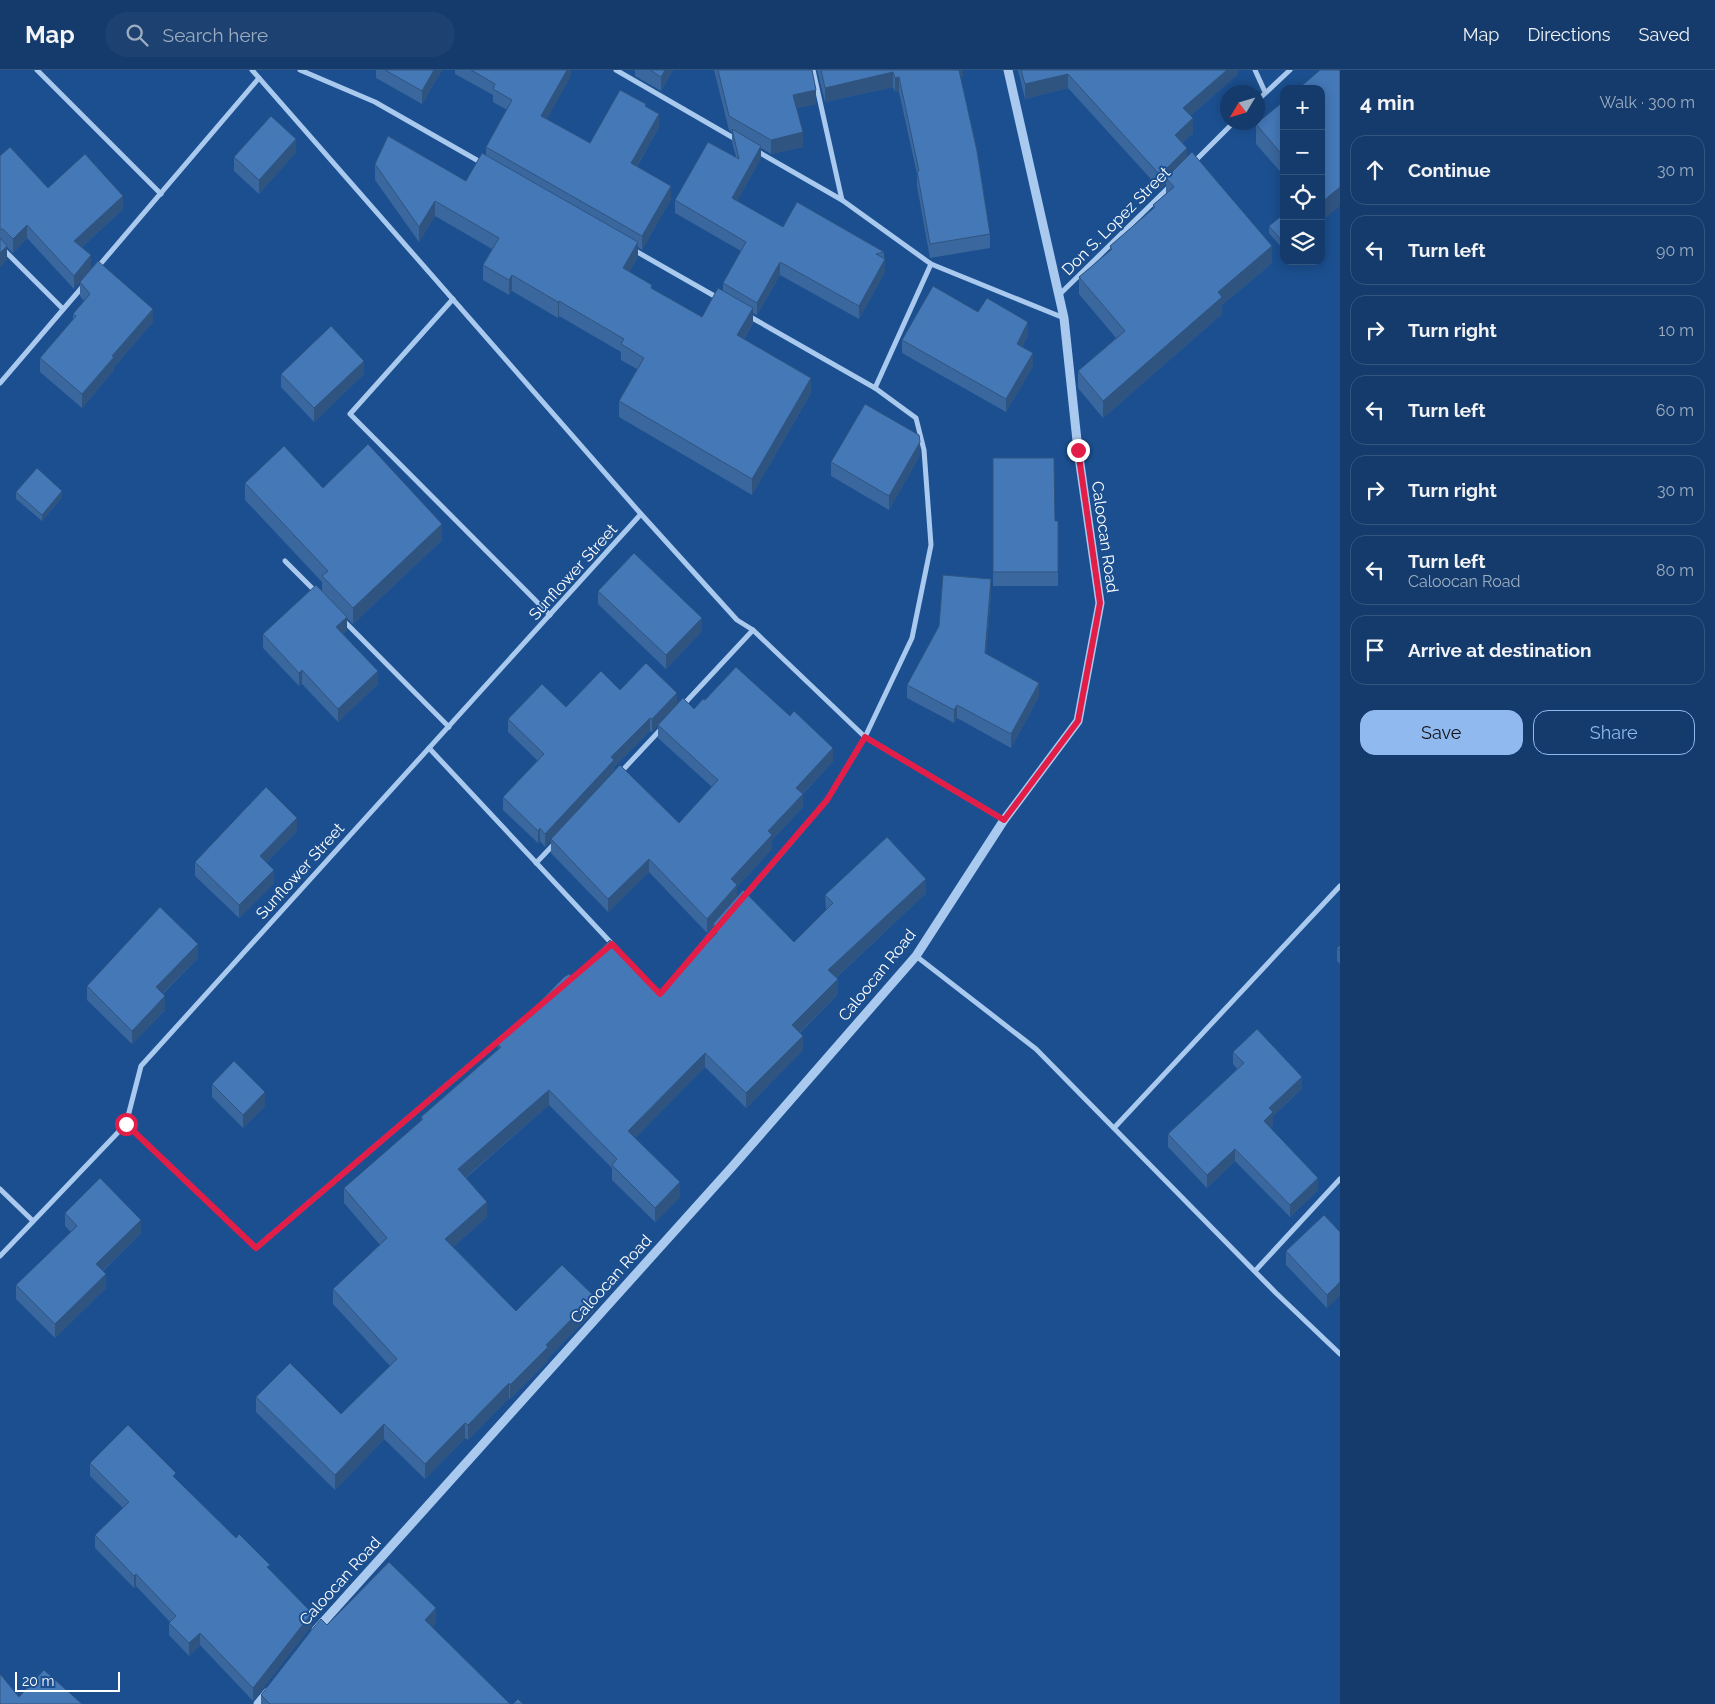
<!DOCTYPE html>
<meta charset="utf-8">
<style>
:root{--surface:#143b6b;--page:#1d4271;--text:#f1f3f6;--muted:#9dadc1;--line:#33557e;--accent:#90b9f0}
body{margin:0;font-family:Raleway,sans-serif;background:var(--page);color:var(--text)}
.controls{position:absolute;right:15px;top:15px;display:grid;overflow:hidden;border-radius:10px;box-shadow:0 2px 12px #0003}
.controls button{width:45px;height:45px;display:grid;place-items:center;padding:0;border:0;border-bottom:1px solid var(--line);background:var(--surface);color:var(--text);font:25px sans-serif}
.compass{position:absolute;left:1220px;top:15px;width:45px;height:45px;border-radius:50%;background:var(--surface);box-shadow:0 2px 12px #0003;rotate:232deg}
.scale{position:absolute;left:15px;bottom:12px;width:105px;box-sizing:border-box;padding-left:5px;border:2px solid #fff;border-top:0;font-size:14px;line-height:18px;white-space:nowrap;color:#fff;-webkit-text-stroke:4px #1b4f8f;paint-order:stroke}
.stop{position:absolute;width:15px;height:15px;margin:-11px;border:4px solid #e11d48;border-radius:50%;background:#fff}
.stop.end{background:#e11d48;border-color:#fff;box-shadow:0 1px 5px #0008}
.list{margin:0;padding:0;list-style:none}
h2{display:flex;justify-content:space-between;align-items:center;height:65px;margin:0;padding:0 20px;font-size:21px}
h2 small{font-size:16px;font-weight:400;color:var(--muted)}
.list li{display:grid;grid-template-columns:32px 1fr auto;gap:15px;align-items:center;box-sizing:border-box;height:70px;margin:0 10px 10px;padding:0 10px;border:1px solid var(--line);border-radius:15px}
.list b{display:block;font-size:19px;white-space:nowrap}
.list p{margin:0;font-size:16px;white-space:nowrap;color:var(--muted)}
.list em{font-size:16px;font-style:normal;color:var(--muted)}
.actions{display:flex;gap:10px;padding:15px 20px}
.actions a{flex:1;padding:11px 0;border:1px solid var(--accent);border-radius:15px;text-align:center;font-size:18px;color:var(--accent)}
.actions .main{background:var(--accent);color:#111}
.icon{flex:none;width:28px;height:28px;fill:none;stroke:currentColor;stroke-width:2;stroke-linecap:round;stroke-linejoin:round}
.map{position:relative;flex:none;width:1340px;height:1634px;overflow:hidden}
header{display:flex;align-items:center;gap:30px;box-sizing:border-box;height:70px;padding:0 25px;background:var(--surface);border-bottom:1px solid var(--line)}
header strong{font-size:24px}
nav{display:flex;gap:28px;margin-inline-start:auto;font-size:18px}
.search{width:350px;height:45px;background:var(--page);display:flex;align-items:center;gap:12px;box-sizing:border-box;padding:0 18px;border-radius:28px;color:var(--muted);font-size:19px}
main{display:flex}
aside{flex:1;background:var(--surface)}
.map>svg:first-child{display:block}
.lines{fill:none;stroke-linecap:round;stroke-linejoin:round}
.minor{stroke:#a9c9ee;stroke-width:5}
.tertiary{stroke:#a9c9ee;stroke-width:9}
.wall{fill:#3a679d;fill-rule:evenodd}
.shaded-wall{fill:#305480}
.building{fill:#4478b7;stroke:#305480}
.route{stroke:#e11d48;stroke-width:6}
.labels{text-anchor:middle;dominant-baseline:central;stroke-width:4;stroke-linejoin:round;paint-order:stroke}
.street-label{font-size:16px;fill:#fff;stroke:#1b4f8f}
</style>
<header>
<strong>Map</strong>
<div class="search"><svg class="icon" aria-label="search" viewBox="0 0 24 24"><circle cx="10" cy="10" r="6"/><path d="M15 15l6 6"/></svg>Search here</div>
<nav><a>Map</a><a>Directions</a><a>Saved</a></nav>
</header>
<main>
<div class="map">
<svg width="1340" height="1634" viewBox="0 0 1340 1634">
<rect width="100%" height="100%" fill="#1b4f8f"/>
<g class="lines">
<g class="minor">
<polyline points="37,0 161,124"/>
<polyline points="252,0 641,444 737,550 753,560 865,667 1004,750"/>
<polyline points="300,0 375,32 482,93"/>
<polyline points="616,0 737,70"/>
<polyline points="813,0 842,130"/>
<polyline points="1255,0 1265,22"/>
<polyline points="1258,30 1290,0"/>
<polyline points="755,80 842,130 931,194 1064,248"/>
<polyline points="1194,92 1234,52"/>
<polyline points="0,176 63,239"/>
<polyline points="632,179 718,228"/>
<polyline points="97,198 259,8"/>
<polyline points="1059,225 1170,116"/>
<polyline points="453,229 350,344 550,545"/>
<polyline points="0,313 84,215"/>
<polyline points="875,318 931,194"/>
<polyline points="285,491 316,522"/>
<polyline points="343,550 449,657"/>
<polyline points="683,635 753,560"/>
<polyline points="429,678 614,876"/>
<polyline points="620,703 662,658"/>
<polyline points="536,793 555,773"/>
<polyline points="743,828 827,730 865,667 912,568 931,475 924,380 916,348 875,318 747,245"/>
<polyline points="916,886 1036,979 1276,1223 1340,1284"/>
<polyline points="679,902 717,857"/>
<polyline points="126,1054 256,1178 523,950"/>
<polyline points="1114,1058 1340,816"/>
<polyline points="0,1119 33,1151"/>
<polyline points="0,1186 126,1054 141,996 641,444"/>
<polyline points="1255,1201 1340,1109"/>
</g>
<g class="tertiary">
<polyline points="316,1560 732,1097 916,886 1004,750 1078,651 1100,533 1078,380 1064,248 1008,0"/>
<polyline points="258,1634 268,1622"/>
</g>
</g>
<g class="wall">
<polygon points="376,0 442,0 422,34 376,8"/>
<polygon points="455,0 571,0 571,6 546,49 590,73 646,37 659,57 637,97 671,129 642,180 638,177 638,187 629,202 652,219 702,247 723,221 723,213 741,181 675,143 675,130 736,87 732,72 732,62 729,60 714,0 812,0 816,34 797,38 803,77 771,84 761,78 761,88 737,131 783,157 884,182 885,202 859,249 780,205 757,245 753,243 753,253 744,269 811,323 752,425 619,347 619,331 637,299 621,290 621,282 559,246 558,248 512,221 509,225 483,210 483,195 492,179 435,146 419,172 375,110 375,94 466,111 486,85 486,77 507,40 493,32 493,25 455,4"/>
<polygon points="635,0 673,0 661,21 635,6"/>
<polygon points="817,0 963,0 963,7 960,7 990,164 990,178 930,188 917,116 917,104 899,22 895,22 893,17 825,32"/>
<polygon points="1018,0 1238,0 1238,4 1190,46 1193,63 1182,73 1187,88 1272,193 1222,235 1222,244 1103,348 1078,318 1078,301 1116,268 1079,224 1079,207 1110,181 1110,176 1153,139 1153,135 1166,124 1166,113 1160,119 1068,18 1025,29"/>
<polygon points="1340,0 1322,151 1321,150 1321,19"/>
<polygon points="1284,31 1284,106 1256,74 1256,54"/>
<polygon points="296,82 259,124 234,101 234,87"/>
<polygon points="0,86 48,118 123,139 82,177 74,219 27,168 13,183 7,177 7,189 0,197"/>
<polygon points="1284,144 1284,180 1269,163 1269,156"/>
<polygon points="80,212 153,252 114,297 114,300 82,338 40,302 40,288 73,250 73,244 84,231 80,226"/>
<polygon points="978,242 1028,265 1022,277 1033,296 1006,342 902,283 902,270"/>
<polygon points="281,304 364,304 314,352 281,317"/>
<polygon points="920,385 889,440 831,406 831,392"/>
<polygon points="993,388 1055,451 1058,451 1058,516 993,516"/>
<polygon points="245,413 323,418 442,470 353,554 347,548 347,560 343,564 378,614 338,652 302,614 299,616 263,578 263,564 322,522 322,512 245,430"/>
<polygon points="16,422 62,427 42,451 16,429"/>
<polygon points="598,521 702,561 666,599 598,534"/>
<polygon points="991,523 986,584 1039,626 1011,678 957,648 954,653 907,628 907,615"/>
<path d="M 620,620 L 694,639 L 705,630 L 833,691 L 803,724 L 803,737 L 772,770 L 772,779 L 737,817 L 737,827 L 794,872 L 826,840 L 825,825 L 926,823 L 836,908 L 838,924 L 800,963 L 803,980 L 746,1038 L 705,997 L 635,1068 L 680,1127 L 655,1152 L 612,1110 L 612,1098 L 549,1035 L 466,1108 L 487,1147 L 453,1177 L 516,1241 L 594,1241 L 548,1288 L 548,1291 L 510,1329 L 509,1328 L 468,1370 L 465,1368 L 425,1409 L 384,1369 L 335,1420 L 256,1342 L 256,1327 L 341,1344 L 390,1296 L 333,1234 L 333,1219 L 380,1175 L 344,1133 L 344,1118 L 421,1051 L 421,1047 L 498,980 L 498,975 L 572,907 L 659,921 L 713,867 L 713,856 L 707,863 L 649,802 L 608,842 L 551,783 L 551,770 L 545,777 L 540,771 L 538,773 L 503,740 L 503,727 L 538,691 L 508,662 L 508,649 L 566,637 ZM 658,655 L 658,668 L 712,717 L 679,753 L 614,702 L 614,697 L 650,661 L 652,662 Z"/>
<polygon points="297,761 267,792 274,813 239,848 195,806 195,792"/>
<polygon points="1340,875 1340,894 1337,891 1337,878"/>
<polygon points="198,888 163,924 165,940 132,974 87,930 87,916"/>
<polygon points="1233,982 1302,1019 1273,1046 1273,1055 1270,1058 1318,1120 1290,1147 1235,1091 1207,1118 1168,1077 1168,1064 1237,999 1233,994"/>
<polygon points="212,1014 265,1036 243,1058 212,1027"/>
<polygon points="65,1143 141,1163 103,1201 106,1218 55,1268 16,1229 16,1215 71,1162 65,1156"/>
<polygon points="1340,1162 1327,1238 1286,1195 1286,1181"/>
<polygon points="90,1393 176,1409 236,1468 270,1500 312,1555 253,1631 200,1575 189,1586 169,1565 169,1553 170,1552 136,1516 134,1518 95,1478 95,1465 123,1438 90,1406"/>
<polygon points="436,1553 432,1557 510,1634 261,1634 261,1625 327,1555"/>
</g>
<g class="shaded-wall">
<polygon points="434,0 442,0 422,34 422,21"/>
<polygon points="567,0 571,0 571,6 541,60 541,46"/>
<polygon points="665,0 673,0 661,21 661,7"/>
<polygon points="958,0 963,0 963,7 958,8"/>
<polygon points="1227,0 1238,0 1238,4 1183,52 1183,38"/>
<polygon points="893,2 893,17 825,32 825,18"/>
<polygon points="1068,4 1068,18 1025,29 1025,14"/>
<polygon points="899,7 899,22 895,22 895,8"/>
<polygon points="816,20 816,34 793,39 793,25"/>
<polygon points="659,44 659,57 631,107 631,93"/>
<polygon points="1193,48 1193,63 1175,79 1175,65"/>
<polygon points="803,62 803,77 771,84 771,70"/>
<polygon points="296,69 296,82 259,124 259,110"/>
<polygon points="761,76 761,88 732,141 732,128"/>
<polygon points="1187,78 1187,93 1166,108 1166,113 1160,119 1160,105"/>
<polygon points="671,116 671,129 642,180 642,166"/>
<polygon points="1340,117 1340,136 1322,151 1322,132"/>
<polygon points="123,126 123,139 74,184 74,171"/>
<polygon points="435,131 435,146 419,172 419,157"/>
<polygon points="27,155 27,168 13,183 13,169"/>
<polygon points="638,172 638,187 623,213 623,198"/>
<polygon points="7,176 7,189 0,197 0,183"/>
<polygon points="1272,176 1272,193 1222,235 1222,244 1103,348 1103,331 1218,222"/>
<polygon points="91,185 91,199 74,219 74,206"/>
<polygon points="885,189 885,202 859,249 859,236"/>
<polygon points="780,192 780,205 757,245 757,233"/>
<polygon points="512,205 512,221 509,225 509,210"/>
<polygon points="559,231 559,246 558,248 558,232"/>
<polygon points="753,238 753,253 737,280 737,265"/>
<polygon points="153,239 153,252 114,297 114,300 82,338 82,324 112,286"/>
<polygon points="1028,252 1028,265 1017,287 1017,274"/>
<polygon points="1033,283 1033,296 1006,342 1006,329"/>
<polygon points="364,291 364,304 314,352 314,338"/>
<polygon points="811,308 811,323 752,425 752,409"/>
<polygon points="920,372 920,385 889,440 889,426"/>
<polygon points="62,421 62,427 42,451 42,445"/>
<polygon points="442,454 442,470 353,554 353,538"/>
<polygon points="991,509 991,523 985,597 985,583"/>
<polygon points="347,547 347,560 336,570 336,557"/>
<polygon points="702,548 702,561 666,599 666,585"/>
<polygon points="302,600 302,614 299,616 299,603"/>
<polygon points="378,601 378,614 338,652 338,639"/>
<polygon points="1039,613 1039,626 1011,678 1011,664"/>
<polygon points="677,623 677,636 652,662 652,649"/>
<polygon points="957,635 957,648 954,653 954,640"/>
<polygon points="650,648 650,661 614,697 614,703 545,777 545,764 611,687"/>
<polygon points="833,678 833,691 796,731 796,718"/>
<polygon points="803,724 803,737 772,770 772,779 737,817 737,828 707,863 707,849 731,809 768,761"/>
<polygon points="297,748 297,761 260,799 260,786"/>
<polygon points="540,758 540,771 538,773 538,761"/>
<polygon points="649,789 649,802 608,842 608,829"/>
<polygon points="274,800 274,813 239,848 239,835"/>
<polygon points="926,809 926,823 828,915 828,900"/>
<polygon points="198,874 198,888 156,930 156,917"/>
<polygon points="838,909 838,924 792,970 792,955"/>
<polygon points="165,926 165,940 132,974 132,961"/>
<polygon points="803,966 803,980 746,1038 746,1023"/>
<polygon points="705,983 705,997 628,1075 628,1061"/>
<polygon points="1302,1007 1302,1019 1273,1046 1273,1055 1264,1064 1264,1051 1269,1038"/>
<polygon points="549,1020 549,1035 458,1114 458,1099"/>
<polygon points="265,1022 265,1036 243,1058 243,1045"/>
<polygon points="1235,1079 1235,1091 1207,1118 1207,1105"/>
<polygon points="1318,1108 1318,1120 1290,1147 1290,1135"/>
<polygon points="680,1112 680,1127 655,1152 655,1138"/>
<polygon points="487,1132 487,1147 445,1184 445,1169"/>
<polygon points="141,1150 141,1163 96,1207 96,1194"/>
<polygon points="106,1204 106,1218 55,1268 55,1254"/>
<polygon points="1340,1212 1340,1226 1327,1238 1327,1225"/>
<polygon points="594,1226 594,1241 548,1288 548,1291 510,1329 510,1315 546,1275"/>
<polygon points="509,1313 509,1328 468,1370 468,1355"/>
<polygon points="465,1353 465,1368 425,1409 425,1394"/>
<polygon points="384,1354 384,1369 335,1420 335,1405"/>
<polygon points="136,1504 136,1516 134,1518 134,1506"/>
<polygon points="436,1538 436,1553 425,1564 425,1550"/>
<polygon points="312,1543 312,1555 253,1631 253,1618"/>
<polygon points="200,1563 200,1575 189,1586 189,1573"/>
</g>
<g class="building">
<polygon points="385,0 434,0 422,21"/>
<polygon points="471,0 567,0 541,46 590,73 620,20 646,34 645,36 659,44 631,93 671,116 642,166 486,77 512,30 493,19 495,14"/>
<polygon points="650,0 665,0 661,7"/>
<polygon points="718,0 812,0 816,20 793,25 803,62 771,70 729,46"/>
<polygon points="821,0 959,0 977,81 990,164 930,174 917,101 919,101 899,7 895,8 893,2 825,18"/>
<polygon points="1021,0 1227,0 1183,38 1193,48 1175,65 1187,78 1160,105 1068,4 1025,14"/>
<polygon points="1320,0 1340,0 1340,117 1322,132 1321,130 1321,19 1298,19"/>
<polygon points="1284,31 1284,87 1256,54"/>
<polygon points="271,46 296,69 259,110 234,87"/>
<polygon points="732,59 761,76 732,128 783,157 797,132 884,182 876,184 885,189 859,236 780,192 757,233 723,213 746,172 675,130 708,72 739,89"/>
<polygon points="388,66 466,111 482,83 638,172 623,198 652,215 651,218 702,247 718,218 753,238 737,265 811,308 752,409 619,331 644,288 621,274 624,269 559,231 558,232 512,205 509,210 483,195 499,168 435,131 419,157 375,94"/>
<polygon points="10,77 48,118 85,84 123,126 74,171 91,185 74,206 27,155 13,169 3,159 0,159 0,86"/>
<polygon points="1192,82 1272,176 1218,222 1222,227 1103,331 1078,301 1125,261 1079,207 1112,179 1110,176 1155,137 1153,135 1174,117 1166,108"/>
<polygon points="1284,144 1284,173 1269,156"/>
<polygon points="0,168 7,176 0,183"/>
<polygon points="98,191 153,239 112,286 114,287 82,324 40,288 76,246 73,244 90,224 80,212"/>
<polygon points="933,216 978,242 987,228 1028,252 1017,274 1033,283 1006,329 902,270"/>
<polygon points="331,256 364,291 314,338 281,304"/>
<polygon points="865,334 919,365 920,372 889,426 831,392"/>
<polygon points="368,374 442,454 353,538 322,506 328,501 245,413 284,376 323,418"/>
<polygon points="993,388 1054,388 1055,451 1058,451 1058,502 993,502"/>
<polygon points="37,398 62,421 42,445 16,422"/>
<polygon points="634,483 702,548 666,585 598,521"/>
<polygon points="943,505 991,509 985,583 1039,613 1011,664 957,635 954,640 907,615 939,556"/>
<polygon points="316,515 347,547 336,557 378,601 338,639 302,600 299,603 263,564"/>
<polygon points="646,593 677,623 652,649 650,648 611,687 614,690 545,764 540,758 538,761 503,727 544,684 508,649 542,614 566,637 601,601 620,620"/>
<polygon points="736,597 790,646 794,641 833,678 796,718 803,724 768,761 772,765 731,809 737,815 707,849 649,789 608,829 551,769 620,695 679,753 718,710 658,655 683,628 694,639 703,629 705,630"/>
<polygon points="266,717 297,748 260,786 274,800 239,835 195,792"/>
<polygon points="887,767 926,809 828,900 838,909 792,955 803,966 746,1023 705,983 628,1061 680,1112 655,1138 612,1095 617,1089 549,1020 458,1099 487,1132 445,1169 516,1241 562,1195 594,1226 546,1275 548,1277 510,1315 509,1313 468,1355 465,1353 425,1394 384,1354 335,1405 256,1327 290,1293 341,1344 397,1289 333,1219 387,1168 344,1118 423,1049 421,1047 501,977 498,975 564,907 569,904 572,907 610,870 659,921 717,863 715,860 717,858 713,854 743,820 794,872 833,833 825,825"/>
<polygon points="160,837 198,874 156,917 165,926 132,961 87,916"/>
<polygon points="1340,875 1340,881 1337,878"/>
<polygon points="1257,959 1302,1007 1269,1038 1273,1042 1264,1051 1318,1108 1290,1135 1235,1079 1207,1105 1168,1064 1244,993 1233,982"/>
<polygon points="234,991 265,1022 243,1045 212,1014"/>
<polygon points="100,1108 141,1150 96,1194 106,1204 55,1254 16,1215 77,1156 65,1143"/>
<polygon points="1324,1145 1340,1162 1340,1212 1327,1225 1286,1181"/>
<polygon points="128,1355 176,1403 173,1406 236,1468 239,1464 270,1495 267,1497 312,1543 253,1618 200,1563 189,1573 169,1553 176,1546 136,1504 134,1506 95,1465 129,1432 90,1393"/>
<polygon points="389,1492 436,1538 425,1550 510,1634 270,1634 261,1625 314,1557 321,1549 327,1555"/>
<polygon points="44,1600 82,1634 0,1634 0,1604 19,1627"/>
<polygon points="518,1629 523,1634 513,1634"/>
</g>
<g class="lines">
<polyline class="route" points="126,1054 256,1178 612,874 660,924 827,730 865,667 1004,750 1078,651 1100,533 1078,380"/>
</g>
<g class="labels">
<g class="street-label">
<text transform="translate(1116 151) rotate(-45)">Don S. Lopez Street</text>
<text transform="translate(1105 467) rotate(82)">Caloocan Road</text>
<text transform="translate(573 502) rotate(-48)">Sunflower Street</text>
<text transform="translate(300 801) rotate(-48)">Sunflower Street</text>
<text transform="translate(877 905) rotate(-51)">Caloocan Road</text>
<text transform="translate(611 1209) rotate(-48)">Caloocan Road</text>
<text transform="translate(340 1511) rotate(-48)">Caloocan Road</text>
</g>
</g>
</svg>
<div class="controls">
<button>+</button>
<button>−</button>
<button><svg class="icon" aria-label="locate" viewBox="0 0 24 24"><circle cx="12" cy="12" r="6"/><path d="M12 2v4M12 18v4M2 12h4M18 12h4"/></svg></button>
<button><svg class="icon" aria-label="layers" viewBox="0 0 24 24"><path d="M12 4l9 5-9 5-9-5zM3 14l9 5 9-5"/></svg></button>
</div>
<svg class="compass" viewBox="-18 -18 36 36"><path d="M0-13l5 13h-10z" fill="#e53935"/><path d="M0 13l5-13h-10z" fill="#9dadc1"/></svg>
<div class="scale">20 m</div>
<div class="stop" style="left:126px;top:1054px"></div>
<div class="stop end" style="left:1078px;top:380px"></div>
</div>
<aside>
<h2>4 min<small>Walk · 300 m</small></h2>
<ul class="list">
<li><svg class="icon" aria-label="ahead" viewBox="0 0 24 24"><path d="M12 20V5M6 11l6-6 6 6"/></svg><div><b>Continue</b></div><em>30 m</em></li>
<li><svg class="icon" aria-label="left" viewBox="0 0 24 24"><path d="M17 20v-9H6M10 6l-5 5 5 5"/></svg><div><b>Turn left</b></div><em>90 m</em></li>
<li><svg class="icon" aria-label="right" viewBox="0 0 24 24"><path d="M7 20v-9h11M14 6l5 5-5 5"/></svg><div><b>Turn right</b></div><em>10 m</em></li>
<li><svg class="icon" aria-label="left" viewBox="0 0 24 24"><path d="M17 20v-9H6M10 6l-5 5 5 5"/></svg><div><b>Turn left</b></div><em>60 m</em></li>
<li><svg class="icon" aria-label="right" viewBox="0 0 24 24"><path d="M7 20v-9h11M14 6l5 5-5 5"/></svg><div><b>Turn right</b></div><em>30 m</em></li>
<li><svg class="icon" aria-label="left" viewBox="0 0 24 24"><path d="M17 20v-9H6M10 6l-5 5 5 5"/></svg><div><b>Turn left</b><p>Caloocan Road</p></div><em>80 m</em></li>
<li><svg class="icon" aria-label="arrive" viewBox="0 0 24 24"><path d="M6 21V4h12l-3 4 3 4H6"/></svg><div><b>Arrive at destination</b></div></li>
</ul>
<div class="actions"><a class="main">Save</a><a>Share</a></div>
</aside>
</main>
